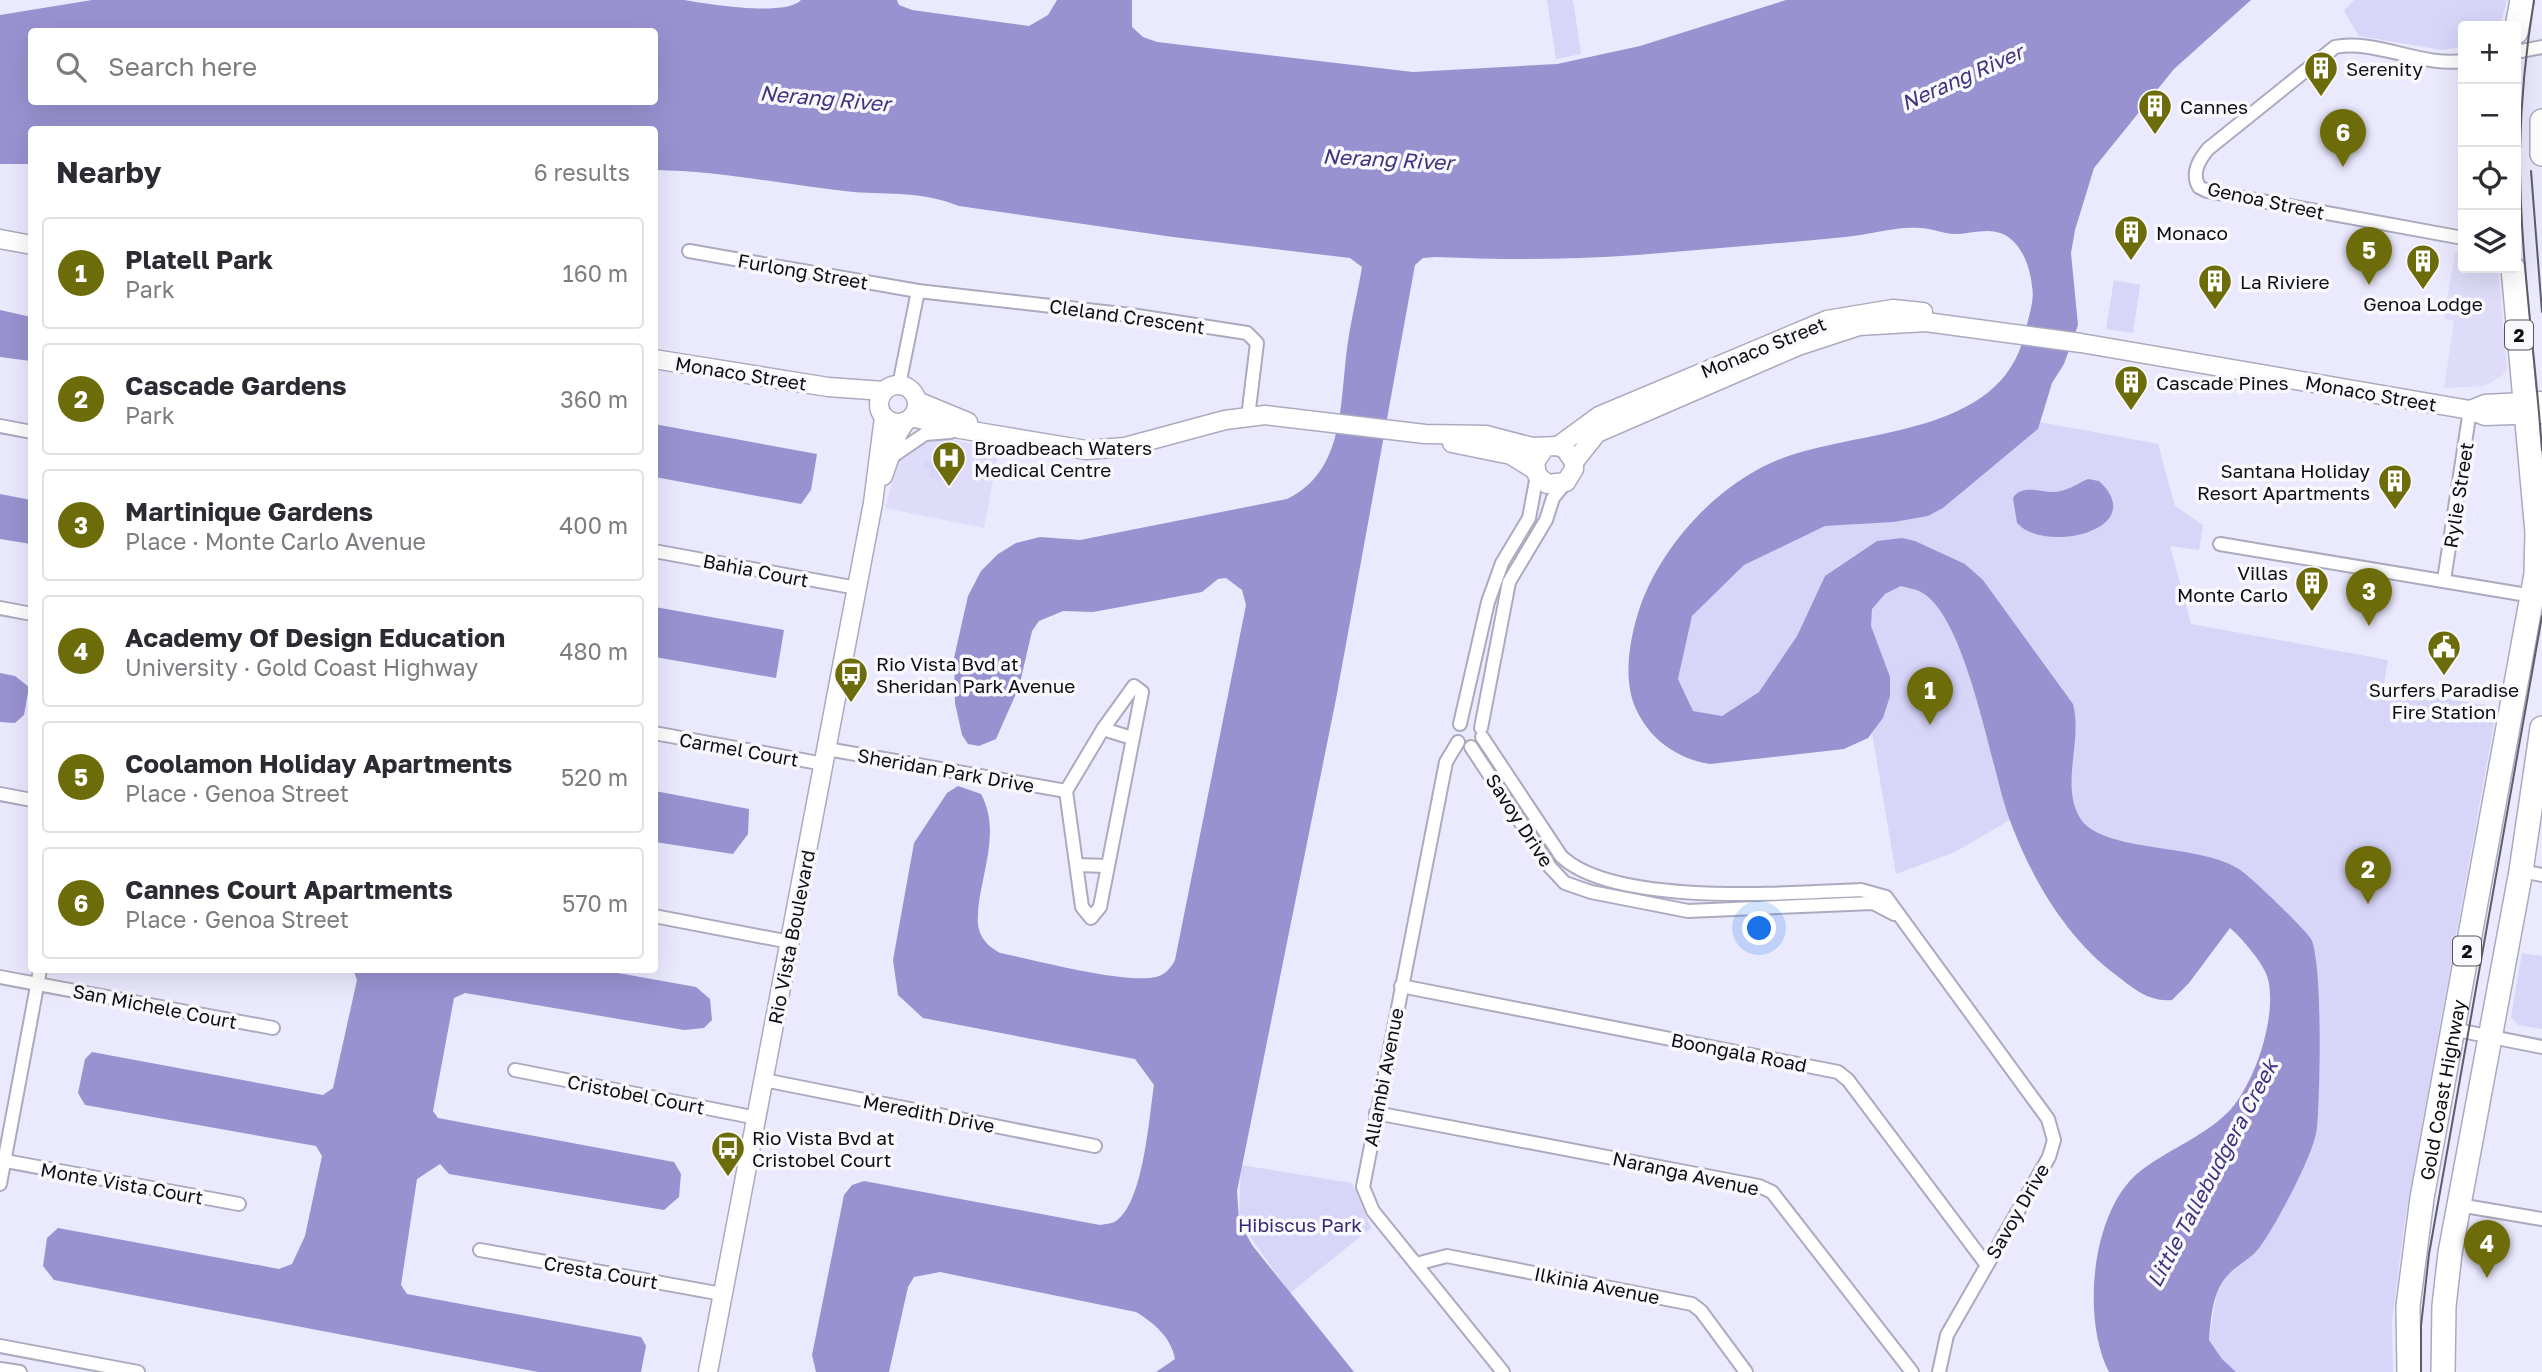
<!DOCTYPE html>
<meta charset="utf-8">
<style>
:root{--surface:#fff;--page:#f2f2f3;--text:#2b2b33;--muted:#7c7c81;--line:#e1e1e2;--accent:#6d6c0a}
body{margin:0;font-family:"Golos Text",sans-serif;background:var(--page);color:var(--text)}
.controls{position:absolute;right:21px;top:21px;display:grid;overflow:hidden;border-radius:7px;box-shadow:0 7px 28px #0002}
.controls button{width:63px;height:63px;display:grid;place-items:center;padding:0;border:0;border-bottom:2px solid var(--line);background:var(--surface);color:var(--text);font:35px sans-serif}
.you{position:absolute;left:1760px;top:929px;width:24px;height:24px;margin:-18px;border:5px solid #fff;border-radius:50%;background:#1a73e8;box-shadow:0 0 0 10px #1a73e833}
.badge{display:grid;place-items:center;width:46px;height:46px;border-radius:50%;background:var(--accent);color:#fff;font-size:23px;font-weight:700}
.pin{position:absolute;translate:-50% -58px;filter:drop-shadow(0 2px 4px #0008)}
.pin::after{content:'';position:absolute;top:37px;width:24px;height:21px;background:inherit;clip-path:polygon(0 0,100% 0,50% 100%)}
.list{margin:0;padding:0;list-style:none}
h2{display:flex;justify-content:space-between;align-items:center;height:91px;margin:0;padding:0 28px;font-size:30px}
h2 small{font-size:23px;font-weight:400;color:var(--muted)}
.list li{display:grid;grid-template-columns:46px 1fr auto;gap:21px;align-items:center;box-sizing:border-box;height:112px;margin:0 14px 14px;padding:0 14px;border:2px solid var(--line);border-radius:7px}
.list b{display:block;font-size:26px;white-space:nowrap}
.list p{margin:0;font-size:23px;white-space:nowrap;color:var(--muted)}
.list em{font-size:23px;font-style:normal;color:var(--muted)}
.icon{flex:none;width:38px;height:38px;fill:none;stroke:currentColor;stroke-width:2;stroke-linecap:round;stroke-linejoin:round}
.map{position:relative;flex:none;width:2542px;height:1372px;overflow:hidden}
.search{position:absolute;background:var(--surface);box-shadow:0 7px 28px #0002;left:28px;top:28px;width:630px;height:77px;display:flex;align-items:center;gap:18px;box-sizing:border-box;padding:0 24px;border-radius:7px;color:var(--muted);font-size:26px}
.panel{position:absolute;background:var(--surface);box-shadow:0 7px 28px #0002;left:28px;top:126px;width:630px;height:847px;border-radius:7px}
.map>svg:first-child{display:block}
.built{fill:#dedcf8}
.green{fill:#d7d5f8}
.water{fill:#9992d1;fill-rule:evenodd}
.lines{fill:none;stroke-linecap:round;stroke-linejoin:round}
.street-casing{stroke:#abaabe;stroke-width:16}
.secondary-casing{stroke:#abaabe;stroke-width:21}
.highway-casing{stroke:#abaabe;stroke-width:26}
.street{stroke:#fff;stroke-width:12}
.secondary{stroke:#fff;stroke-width:18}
.highway{stroke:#fff;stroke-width:23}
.tram{stroke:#5e5d69;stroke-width:2}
.labels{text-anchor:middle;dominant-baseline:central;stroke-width:7;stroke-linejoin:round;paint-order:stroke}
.shield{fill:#f8f8fd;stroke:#545459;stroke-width:2}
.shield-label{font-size:18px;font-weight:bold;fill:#0d0d13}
.poi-label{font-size:19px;fill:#0d0d13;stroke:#f8f8fd;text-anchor:start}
.street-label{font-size:19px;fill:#0d0d13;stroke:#f8f8fd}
.park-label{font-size:19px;fill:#382772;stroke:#f8f8fd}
.water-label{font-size:21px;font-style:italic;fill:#41327d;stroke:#f8f8fd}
</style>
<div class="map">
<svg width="2542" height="1372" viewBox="0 0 2542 1372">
<rect width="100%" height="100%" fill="#eae9fe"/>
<g class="built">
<polygon points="2455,253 2463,255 2463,268 2498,268 2507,369 2502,376 2485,386 2444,388 2454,321 2444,319"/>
<polygon points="943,438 999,449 984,528 885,508 899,460 925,441"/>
</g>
<g class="green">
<polygon points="1547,0 1573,0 1581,54 1556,59"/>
<polygon points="2354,0 2507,0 2500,26 2463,26 2463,47 2442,50 2359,36 2344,11"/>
<polygon points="2114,280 2140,285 2133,333 2106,329"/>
<path d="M 2040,422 L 2158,444 L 2175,506 L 2203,525 L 2199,550 L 2170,546 L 2191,624 L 2388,660 L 2383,688 L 2497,707 L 2405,1219 L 2392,1321 L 2393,1372 L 2236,1372 L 2222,1359 L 2209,1340 L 2217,1293 L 2227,1276 L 2259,1249 L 2317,1131 L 2316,954 C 2291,926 2252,869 2216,860 C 2187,853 2097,844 2080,819 C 2059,786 2083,741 2073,704 L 1983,580 L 1965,564 L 1825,576 L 1797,636 L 1759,692 L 1722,716 L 1693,711 L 1678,679 L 1692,616 L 1744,565 L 1825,526 L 1894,522 L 1928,516 L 1943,508 L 2038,429 Z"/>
<polygon points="936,458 957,461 952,482 930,478 931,469 923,467 926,462"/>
<path d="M 1901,586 C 1907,588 1916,589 1922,592 C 1963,615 1996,772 2010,820 L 1955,852 L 1896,874 L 1872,733 L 1883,718 C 1880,698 1865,625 1871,609 C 1876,598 1891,591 1901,586 Z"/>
<polygon points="2522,953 2542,956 2542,1029 2518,1025 2511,1017"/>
<polygon points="1241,1165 1352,1183 1371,1228 1290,1293 1239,1221"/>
</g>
<g class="water">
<path d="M 92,0 L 684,0 C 708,4 785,17 801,0 L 897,0 L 899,5 L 912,10 L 1029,26 L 1048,15 L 1057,0 L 1132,0 L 1132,27 L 1143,37 L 1157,42 L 1413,72 L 1557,64 L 1640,46 L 1786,0 L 2251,0 L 2174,69 L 2094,168 L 2075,230 L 2071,253 L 2078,325 L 2064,364 L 2052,383 L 2038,429 L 1943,508 L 1928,516 L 1894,522 L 1825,526 L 1744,565 L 1692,616 L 1678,679 L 1693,711 L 1722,716 L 1759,692 L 1797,636 L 1825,576 L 1877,541 L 1902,538 L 1915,541 L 1965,564 L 1983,580 L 2073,704 C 2083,741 2060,784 2080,818 C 2090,835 2123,842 2141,845 C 2172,851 2212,853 2239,869 C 2250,876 2304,928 2311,939 C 2323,961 2320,1097 2317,1128 C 2314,1155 2276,1224 2260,1247 C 2252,1258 2237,1265 2228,1275 C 2212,1292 2211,1318 2209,1340 L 2222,1359 L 2236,1372 L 2109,1372 C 2081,1319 2091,1206 2143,1169 C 2171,1148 2207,1135 2231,1109 C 2256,1080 2277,1016 2268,979 C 2265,965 2241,937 2230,928 L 2189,983 L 2172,1000 C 2149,1002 2134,989 2116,975 C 2066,938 2030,876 2009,818 C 1991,768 1967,617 1921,592 C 1916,589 1907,588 1901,586 L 1885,594 L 1872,609 L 1871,626 L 1890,677 L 1890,696 L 1883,718 L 1868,738 L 1844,749 L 1710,764 C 1678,759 1650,740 1636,709 C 1622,679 1630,637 1640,607 C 1661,547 1714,488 1773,462 C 1853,427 2000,441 2025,333 C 2028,318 2035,301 2032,286 C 2030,267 2022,243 2003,234 C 1988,227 1970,234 1954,234 C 1943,234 1932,228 1920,228 C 1895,226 1870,235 1845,237 C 1775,244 1706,249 1637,255 C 1569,260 1503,260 1436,257 L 1423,258 L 1415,265 L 1336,699 L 1237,1191 L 1239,1221 L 1252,1245 L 1354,1372 L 1156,1372 L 1175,1359 C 1171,1337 1154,1323 1136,1312 L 940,1272 L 914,1277 L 908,1287 L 889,1372 L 816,1372 L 812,1355 L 844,1195 L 852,1185 L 864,1181 L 1100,1225 C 1104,1224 1112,1224 1116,1221 C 1144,1202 1149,1116 1154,1085 L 1135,1059 L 923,1018 L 898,995 L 893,960 L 914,843 L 947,793 L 958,786 L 981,794 C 1004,836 975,885 978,924 C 979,938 989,947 1000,953 C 1036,960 1124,984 1156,977 C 1165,975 1171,968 1175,960 L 1246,605 L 1242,590 L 1226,578 L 1218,579 L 1202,592 L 1093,612 L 1063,611 L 1039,621 L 1032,631 L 1019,687 L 996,739 L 979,746 L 968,744 L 962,735 L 955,703 L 954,658 L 968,596 L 981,571 L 998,554 L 1016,543 L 1040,537 L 1080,540 L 1287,499 C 1342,473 1340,410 1346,357 C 1349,327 1357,297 1362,267 L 1350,258 L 1173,237 L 959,206 C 922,191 891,195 853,192 C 787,185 721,171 655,170 L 654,130 L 32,130 L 31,164 L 0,164 L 0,15 ZM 32,32 L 654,32 L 654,102 L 32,102 Z"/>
<polygon points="0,310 31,317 31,361 0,357"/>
<polygon points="654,424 817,454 811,490 801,504 655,477"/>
<path d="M 2088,479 L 2099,481 C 2151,529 2046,555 2017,523 L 2013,498 C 2023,481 2045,496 2061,491 C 2070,489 2079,483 2088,479 Z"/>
<polygon points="0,494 31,500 31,544 0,539"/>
<polygon points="655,607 784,630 776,678 655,657"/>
<polygon points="0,673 15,676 29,687 24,715 15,723 0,722"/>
<polygon points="655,791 749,809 748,834 733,854 655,842"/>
<polygon points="347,970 601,970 696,987 710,999 712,1020 704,1028 684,1030 465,993 454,998 433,1111 438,1118 674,1162 681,1174 679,1197 664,1210 449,1174 440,1164 417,1179 401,1285 407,1294 641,1337 646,1346 641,1372 538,1372 54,1280 43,1266 47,1238 58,1228 279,1269 292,1264 305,1236 322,1156 316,1146 85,1105 78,1093 85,1059 92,1052 323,1095 333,1088 357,980 354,972"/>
</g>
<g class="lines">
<g class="street-casing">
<g id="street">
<polyline points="2516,52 2542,47"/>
<path d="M 2463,61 C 2422,67 2375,39 2335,47 L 2208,149 C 2199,160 2191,173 2199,187 L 2207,191 L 2463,238"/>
<polyline points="689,251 918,291 1131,315 1247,333 1257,343 1248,417"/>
<polyline points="899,385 918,291"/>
<polyline points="0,426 32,432"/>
<polyline points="890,458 925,434 950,432"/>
<polyline points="2220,544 2533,596"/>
<polyline points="654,551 857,588"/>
<polyline points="2444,580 2470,410"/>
<polyline points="0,608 32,614"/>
<polygon points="1134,686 1142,692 1100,907 1091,918 1082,907 1066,791 1103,729"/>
<polyline points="1460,724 1488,602 1502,563 1529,518 1537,475"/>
<polyline points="1481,728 1509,582 1546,520 1553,498 1566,482"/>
<polyline points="1103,729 1132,738"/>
<polyline points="654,733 824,764"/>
<path d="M 1482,737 L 1561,856 C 1614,907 1789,893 1861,890 L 1886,897 L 2048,1119 L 2054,1140 L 2049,1157 L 1947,1335 L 1939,1372"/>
<polyline points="1458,742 1446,762 1363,1187 1373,1211 1503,1372"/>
<polyline points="1471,747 1550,867 1565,883 1591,892 1688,911 1873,903 1894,914"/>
<polyline points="827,749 1066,791"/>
<polyline points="0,794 32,800"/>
<polyline points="1077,865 1107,866"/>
<polyline points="2521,871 2542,875"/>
<polyline points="654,916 790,942"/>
<polyline points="0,977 273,1028"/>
<polyline points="1401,986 1838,1072 1848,1080 1986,1264"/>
<polyline points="2452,1029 2542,1047"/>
<polyline points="515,1070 757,1118"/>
<polyline points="764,1080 1095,1146"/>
<polyline points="1376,1113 1759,1186 1772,1192 1912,1372"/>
<polyline points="0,1160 239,1204"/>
<polyline points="0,1184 40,970"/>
<polyline points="2459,1205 2542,1219"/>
<polyline points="480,1250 722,1294"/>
<polyline points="1416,1264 1447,1256 1692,1304 1701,1311 1746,1372"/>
<polyline points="0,1346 138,1372"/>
<polyline points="0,1369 20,1372"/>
</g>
</g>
<g class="secondary-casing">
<g id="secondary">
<polyline points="0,239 32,245"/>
<polyline points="654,359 828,387 884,391"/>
<circle cx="898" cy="404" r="19"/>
<polyline points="917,401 968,422"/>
<polyline points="2470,410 2485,404 2542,401"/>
<polyline points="912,417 960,429 1086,450 1125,447 1225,420 1265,415 1425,434 1486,435 1532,447 1558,446 1565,449 1574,462 1574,469 1566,482 1547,484 1537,475 1535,462 1545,448"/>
<polyline points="1452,443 1511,455 1535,470"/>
<polyline points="1558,446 1599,416 1827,320 1893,309 1923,312"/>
<polyline points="1574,462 1597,433 1798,346 1859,326 1926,322 2081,343 2470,410 2485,416 2542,414"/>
<polyline points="883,476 898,433 905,422"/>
<polyline points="708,1372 873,503 884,417"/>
</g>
</g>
<g class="highway-casing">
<g id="highway">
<polyline points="2516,32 2522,0"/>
<polyline points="2542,121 2542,154"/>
<path id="s1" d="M 2409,1372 L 2408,1306 L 2422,1198 L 2536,574 L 2537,532 L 2513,268"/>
<polyline points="2443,1372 2444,1306 2450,1253 2521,871 2542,728"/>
</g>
</g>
<use href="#street" class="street"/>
<use href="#secondary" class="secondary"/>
<use href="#highway" class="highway"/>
<g class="tram">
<path d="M 2534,0 C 2526,49 2521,100 2520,150 C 2519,250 2535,350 2542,450"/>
<polyline points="2531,171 2542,312"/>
<polyline points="2421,1372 2421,1326 2429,1254 2542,616"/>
</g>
</g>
<defs>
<g id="building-pin" transform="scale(1.75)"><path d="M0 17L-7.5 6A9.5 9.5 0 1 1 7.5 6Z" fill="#6d6c0a" stroke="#f8f8fd"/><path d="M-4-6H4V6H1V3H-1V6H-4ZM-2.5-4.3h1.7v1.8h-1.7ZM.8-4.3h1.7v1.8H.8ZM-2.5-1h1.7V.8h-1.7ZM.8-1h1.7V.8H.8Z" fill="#fff"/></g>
<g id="hospital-pin" transform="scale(1.75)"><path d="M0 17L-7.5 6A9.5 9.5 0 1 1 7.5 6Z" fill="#6d6c0a" stroke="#f8f8fd"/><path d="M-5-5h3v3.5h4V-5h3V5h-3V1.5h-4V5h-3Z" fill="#fff"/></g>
<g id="civic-pin" transform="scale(1.75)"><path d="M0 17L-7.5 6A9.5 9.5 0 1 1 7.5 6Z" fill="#6d6c0a" stroke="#f8f8fd"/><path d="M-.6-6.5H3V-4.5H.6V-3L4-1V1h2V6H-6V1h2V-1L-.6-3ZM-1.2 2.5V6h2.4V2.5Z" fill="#fff"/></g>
<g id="bus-pin" transform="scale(1.75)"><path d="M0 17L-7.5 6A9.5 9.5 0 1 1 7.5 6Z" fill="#6d6c0a" stroke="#f8f8fd"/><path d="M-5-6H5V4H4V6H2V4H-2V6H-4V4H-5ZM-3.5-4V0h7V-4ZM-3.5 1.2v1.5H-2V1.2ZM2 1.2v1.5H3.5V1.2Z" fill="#fff"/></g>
</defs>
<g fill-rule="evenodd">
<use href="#building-pin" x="2321" y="68"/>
<use href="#building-pin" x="2155" y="106"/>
<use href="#building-pin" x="2131" y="232"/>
<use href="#building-pin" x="2423" y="261"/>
<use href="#building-pin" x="2215" y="281"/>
<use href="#building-pin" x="2131" y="382"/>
<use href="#hospital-pin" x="949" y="458"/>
<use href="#building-pin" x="2395" y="481"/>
<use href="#building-pin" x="2312" y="583"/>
<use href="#civic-pin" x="2444" y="647"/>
<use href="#bus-pin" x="851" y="674"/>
<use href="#bus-pin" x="728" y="1148"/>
</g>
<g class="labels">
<g class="shield">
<rect x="2505" y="320.5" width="28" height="29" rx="5"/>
<rect x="2453" y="936.5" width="28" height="29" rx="5"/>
</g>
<g class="shield-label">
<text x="2519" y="335">2</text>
<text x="2467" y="951">2</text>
</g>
<g class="poi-label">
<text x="2346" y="68">Serenity</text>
<text x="2180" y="106">Cannes</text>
<text x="2156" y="232">Monaco</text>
<text x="2240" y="281">La Riviere</text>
<text x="2423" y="303" text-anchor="middle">Genoa Lodge</text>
<text x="2156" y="382">Cascade Pines</text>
<text x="974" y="447">Broadbeach Waters<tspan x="974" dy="22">Medical Centre</tspan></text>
<text x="2370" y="470" text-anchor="end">Santana Holiday<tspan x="2370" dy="22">Resort Apartments</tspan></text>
<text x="2288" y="572" text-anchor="end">Villas<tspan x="2288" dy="22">Monte Carlo</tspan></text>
<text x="876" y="663">Rio Vista Bvd at<tspan x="876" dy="22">Sheridan Park Avenue</tspan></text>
<text x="2444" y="689" text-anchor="middle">Surfers Paradise<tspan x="2444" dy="22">Fire Station</tspan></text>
<text x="752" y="1137">Rio Vista Bvd at<tspan x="752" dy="22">Cristobel Court</tspan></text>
</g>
<g class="street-label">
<text transform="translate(2266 200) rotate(12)">Genoa Street</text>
<text transform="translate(803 271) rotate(10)">Furlong Street</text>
<text transform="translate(1127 316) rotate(8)">Cleland Crescent</text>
<text transform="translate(1763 347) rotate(-22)">Monaco Street</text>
<text transform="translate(741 373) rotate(9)">Monaco Street</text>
<text transform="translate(2371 393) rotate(10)">Monaco Street</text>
<text transform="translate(2458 495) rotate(-81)">Rylie Street</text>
<text transform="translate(756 570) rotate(11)">Bahia Court</text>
<text transform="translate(739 749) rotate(10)">Carmel Court</text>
<text transform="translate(946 770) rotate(10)">Sheridan Park Drive</text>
<text transform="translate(1520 820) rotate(57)">Savoy Drive</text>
<text transform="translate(791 937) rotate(-79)">Rio Vista Boulevard</text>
<text transform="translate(155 1006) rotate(11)">San Michele Court</text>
<text transform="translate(1739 1052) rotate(11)">Boongala Road</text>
<text transform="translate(1383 1077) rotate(-79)">Allambi Avenue</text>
<text stroke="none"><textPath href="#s1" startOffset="285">Gold Coast Highway</textPath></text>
<text transform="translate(636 1094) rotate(11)">Cristobel Court</text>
<text transform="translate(929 1113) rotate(11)">Meredith Drive</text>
<text transform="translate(1686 1173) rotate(12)">Naranga Avenue</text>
<text transform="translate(122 1183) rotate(10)">Monte Vista Court</text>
<text transform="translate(2017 1211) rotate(-60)">Savoy Drive</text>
<text transform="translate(601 1272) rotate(10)">Cresta Court</text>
<text transform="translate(1597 1285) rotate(11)">Ilkinia Avenue</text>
</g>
<g class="park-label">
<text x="1300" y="1224">Hibiscus Park</text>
</g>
<g class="water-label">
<text transform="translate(1962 77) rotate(-24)">Nerang River</text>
<text transform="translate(825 98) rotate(5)">Nerang River</text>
<text transform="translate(1388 159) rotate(3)">Nerang River</text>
<text transform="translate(2212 1173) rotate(-62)">Little Tallebudgera Creek</text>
</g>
</g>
</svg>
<div class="controls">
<button>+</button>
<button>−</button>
<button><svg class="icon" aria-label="locate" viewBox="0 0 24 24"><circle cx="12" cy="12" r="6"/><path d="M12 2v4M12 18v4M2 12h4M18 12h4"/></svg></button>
<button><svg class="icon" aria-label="layers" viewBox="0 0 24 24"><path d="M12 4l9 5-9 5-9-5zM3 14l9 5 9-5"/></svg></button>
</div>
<div class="you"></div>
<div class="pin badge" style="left:1930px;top:725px">1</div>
<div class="pin badge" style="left:2368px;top:904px">2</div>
<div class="pin badge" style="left:2369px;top:626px">3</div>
<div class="pin badge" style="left:2487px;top:1278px">4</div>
<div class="pin badge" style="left:2369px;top:285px">5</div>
<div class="pin badge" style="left:2343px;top:167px">6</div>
<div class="search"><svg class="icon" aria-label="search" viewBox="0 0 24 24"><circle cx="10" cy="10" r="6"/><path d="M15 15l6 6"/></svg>Search here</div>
<section class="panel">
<h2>Nearby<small>6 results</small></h2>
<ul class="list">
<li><span class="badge">1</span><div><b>Platell Park</b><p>Park</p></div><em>160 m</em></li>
<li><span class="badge">2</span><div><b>Cascade Gardens</b><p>Park</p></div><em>360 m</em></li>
<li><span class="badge">3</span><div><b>Martinique Gardens</b><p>Place · Monte Carlo Avenue</p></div><em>400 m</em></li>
<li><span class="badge">4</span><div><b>Academy Of Design Education</b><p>University · Gold Coast Highway</p></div><em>480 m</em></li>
<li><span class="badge">5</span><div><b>Coolamon Holiday Apartments</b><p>Place · Genoa Street</p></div><em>520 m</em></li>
<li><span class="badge">6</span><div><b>Cannes Court Apartments</b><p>Place · Genoa Street</p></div><em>570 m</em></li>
</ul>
</section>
</div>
